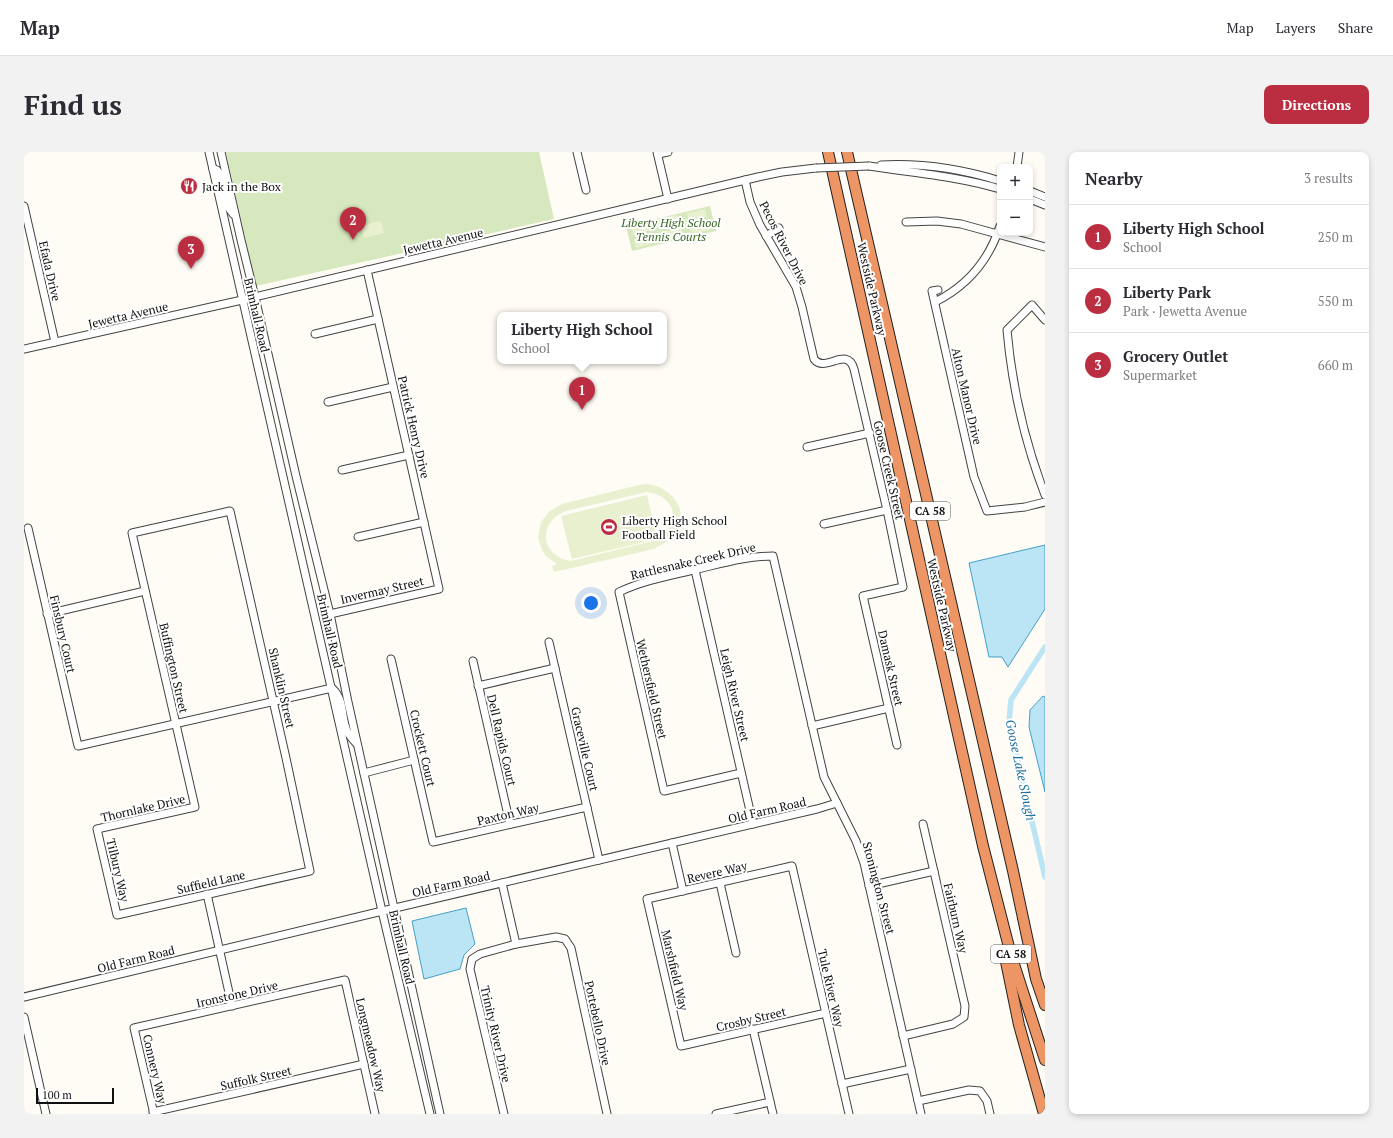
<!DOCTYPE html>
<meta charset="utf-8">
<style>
:root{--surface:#fff;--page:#f2f2f3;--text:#2b2b33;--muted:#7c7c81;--line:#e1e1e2;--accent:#bb2e42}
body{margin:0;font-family:"PT Serif",serif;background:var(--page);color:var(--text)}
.controls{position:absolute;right:12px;top:12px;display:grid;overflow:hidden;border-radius:8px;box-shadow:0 2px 6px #0003}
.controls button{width:36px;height:36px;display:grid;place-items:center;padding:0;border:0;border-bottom:1px solid var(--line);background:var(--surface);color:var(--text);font:20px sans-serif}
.scale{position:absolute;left:12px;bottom:10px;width:78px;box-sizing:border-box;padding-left:4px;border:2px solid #101010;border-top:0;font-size:11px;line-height:14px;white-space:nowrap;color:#101010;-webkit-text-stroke:3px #fff;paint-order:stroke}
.you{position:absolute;left:567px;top:451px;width:14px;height:14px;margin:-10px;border:3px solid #fff;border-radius:50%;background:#1a73e8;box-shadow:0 0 0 6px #1a73e833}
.badge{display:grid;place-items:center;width:26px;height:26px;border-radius:50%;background:var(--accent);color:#fff;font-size:13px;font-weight:700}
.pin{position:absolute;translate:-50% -33px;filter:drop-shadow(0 1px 2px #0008)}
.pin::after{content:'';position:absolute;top:21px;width:14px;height:12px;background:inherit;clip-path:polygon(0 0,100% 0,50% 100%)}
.popup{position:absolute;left:473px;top:160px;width:170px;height:52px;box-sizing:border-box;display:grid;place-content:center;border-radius:8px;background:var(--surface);filter:drop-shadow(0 1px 3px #0005);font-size:13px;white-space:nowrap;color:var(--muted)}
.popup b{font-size:15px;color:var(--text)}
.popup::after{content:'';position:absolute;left:50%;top:100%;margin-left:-8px;border:8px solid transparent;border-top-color:var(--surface)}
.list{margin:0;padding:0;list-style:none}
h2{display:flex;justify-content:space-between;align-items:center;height:52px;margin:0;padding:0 16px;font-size:17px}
h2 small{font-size:13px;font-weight:400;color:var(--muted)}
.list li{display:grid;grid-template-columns:26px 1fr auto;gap:12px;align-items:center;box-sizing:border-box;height:64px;padding:0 16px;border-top:1px solid var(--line)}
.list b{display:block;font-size:15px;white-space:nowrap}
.list p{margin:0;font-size:13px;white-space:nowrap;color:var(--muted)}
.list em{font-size:13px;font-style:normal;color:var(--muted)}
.map{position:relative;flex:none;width:1021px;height:962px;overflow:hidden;border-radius:8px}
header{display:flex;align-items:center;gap:24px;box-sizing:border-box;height:56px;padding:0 20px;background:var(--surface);border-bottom:1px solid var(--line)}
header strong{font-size:19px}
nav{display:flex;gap:22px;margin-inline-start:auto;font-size:14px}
.intro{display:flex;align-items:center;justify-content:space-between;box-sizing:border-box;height:96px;padding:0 24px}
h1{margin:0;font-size:28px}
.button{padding:10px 18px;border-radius:8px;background:var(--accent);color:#fff;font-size:14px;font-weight:700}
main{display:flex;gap:24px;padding:0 24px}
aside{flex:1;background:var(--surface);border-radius:8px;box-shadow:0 2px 6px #0003}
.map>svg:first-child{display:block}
.green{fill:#d8e8be}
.pitch{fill:#e8f0d0;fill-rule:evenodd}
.water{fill:#bbe4f4;stroke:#45a0c8}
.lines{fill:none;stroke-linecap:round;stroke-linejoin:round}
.canal{stroke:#bbe4f4;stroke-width:5.5}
.minor-casing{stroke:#434343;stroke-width:9}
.highway-casing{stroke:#212121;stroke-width:12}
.minor{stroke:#fff;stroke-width:7}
.highway{stroke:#ed9564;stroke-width:10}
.minor-bridge-casing{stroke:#434343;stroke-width:9;stroke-linecap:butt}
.minor-bridge{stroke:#fff;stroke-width:7}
.labels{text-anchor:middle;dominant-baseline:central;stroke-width:4;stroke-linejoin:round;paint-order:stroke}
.shield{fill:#fff;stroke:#585858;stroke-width:1}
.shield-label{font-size:11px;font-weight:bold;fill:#101010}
.poi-label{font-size:12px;fill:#101010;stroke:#fff;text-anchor:start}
.park-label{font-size:12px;font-style:italic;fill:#376622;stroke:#fff}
.street-label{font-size:12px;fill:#101010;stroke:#fff}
.water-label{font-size:13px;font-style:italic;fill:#1e729e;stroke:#fff}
</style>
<header>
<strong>Map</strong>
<nav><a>Map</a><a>Layers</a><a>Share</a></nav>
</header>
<div class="intro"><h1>Find us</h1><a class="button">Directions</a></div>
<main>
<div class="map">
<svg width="1021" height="962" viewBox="0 0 1021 962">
<rect width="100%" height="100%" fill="#fefcf4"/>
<g class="green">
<polygon points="202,0 515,0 530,67 232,134"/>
<polygon points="686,54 692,79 608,99 602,74"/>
</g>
<g class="pitch">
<polygon points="681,57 683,65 665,69 663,61"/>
<polygon points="653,63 655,72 637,76 635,67"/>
<polygon points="357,69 360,81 340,86 337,74"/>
<polygon points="625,70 627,78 609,83 607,74"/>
<polygon points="684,70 686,78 668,82 666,74"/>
<polygon points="657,76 659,85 640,89 638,80"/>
<polygon points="628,83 630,91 612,96 610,87"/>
<path d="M 625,332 C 651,337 668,363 648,385 C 643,391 636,393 630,397 L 530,420 L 528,414 L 533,412 L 522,404 L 518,398 L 514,386 L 517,370 L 526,359 L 538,352 L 615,333 ZM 623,340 C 653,344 658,372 633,388 L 547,409 C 516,404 513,370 542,359 Z"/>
<polygon points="623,343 633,387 548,407 537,364"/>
</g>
<g class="water">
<polygon points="1021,393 1021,457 984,515 978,505 965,505 945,411"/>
<polygon points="1019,544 1021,545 1021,640 1005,575 1006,558"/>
<polygon points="442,756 451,792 440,803 436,817 400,827 388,769"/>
</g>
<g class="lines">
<polyline class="canal" points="1021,495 987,548 985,571 1021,725"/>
<g class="minor-casing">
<g id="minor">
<polyline points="185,0 358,759 406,962"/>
<polyline points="197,0 217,88 231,145 272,324 306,462 324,550 416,962"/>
<polyline points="553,0 562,38"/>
<polyline points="633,0 644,47"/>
<polyline points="634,2 644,0"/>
<path d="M 857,13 C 897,11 938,17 976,29"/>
<path d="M 845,14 C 889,21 933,24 976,37"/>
<polyline points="993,15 995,0"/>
<polyline points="189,17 193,18 196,22 204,55 209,62"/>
<path d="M 721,28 L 726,50 L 736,73 L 772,135 L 778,155 L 790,207 C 801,222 823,193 830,217 L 863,358 L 879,435 L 839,444 L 873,593"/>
<polyline points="1006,39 1021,45"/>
<polyline points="1006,47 1021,53"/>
<polyline points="0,54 31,190"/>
<polyline points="882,70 913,69 937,72 1021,95"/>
<polyline points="742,84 755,76"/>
<polyline points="914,138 908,139 950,325 963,359 1001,355 1021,350"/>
<path d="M 911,150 C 943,134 965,108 976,74"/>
<path d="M 1021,168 L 1008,153 L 983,178 C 988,234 1001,291 1021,343"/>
<polyline points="291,182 354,167"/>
<polyline points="0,197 218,148 734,25 758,20 792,16"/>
<polyline points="304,250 369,235"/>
<polyline points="783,295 846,281"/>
<polyline points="318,318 385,303"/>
<polygon points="206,359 262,606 286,719 93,763 73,677 171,655 108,381"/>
<polyline points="800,372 863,358"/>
<path d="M 4,376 L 54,594 L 308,536 C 322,549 316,566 324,581 C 326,584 329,588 332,591"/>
<polyline points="334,385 400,370"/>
<polyline points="671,418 729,672"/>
<polyline points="23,462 121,439"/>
<polyline points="306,462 415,437 343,118"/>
<polyline points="525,490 575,708"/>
<polyline points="367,507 409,690 563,655"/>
<polyline points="449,509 486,672"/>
<polyline points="454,534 531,516"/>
<polyline points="788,574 865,556"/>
<polyline points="340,621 390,608"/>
<path d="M 717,621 L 640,639 L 595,440 C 618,429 644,424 669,418 C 696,412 722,404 749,404 L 800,625 L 832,689 L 840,711 L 897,962"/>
<polyline points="648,691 659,739"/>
<polyline points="478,731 492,792"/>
<polyline points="696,731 712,801"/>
<polyline points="845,734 910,719"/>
<polyline points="183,742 208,854"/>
<polyline points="0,845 371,756 793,657 813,651"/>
<polyline points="802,861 657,894 623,747 768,714 825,962"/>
<polyline points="0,865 22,962"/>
<polyline points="729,877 749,962"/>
<polyline points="879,884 929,872 940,865 941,854 899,672"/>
<polyline points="818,932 887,917"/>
<polyline points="894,949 945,938 956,939 963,949 966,962"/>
<polyline points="129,960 340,912"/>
<polyline points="130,962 110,876 321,828 351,962"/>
<polyline points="480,962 446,817 448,807 456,802 492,792 532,785 541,787 547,796 583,962"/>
<polyline points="692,962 746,950"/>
</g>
</g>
<g class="highway-casing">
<g id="highway">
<polyline points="804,0 959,694 987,803 1021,908"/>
<polyline points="823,0 989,719 1012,827 1021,853"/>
<polyline points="980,800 995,873 1020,962"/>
</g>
</g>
<use href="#minor" class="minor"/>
<use href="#highway" class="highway"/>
<g class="minor-bridge-casing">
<polyline id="minor-bridge" points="792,16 845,14"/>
</g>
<use href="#minor-bridge" class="minor-bridge"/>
</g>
<defs>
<g id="restaurant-disc" transform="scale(0.9)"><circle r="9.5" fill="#bb2e42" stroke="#fff"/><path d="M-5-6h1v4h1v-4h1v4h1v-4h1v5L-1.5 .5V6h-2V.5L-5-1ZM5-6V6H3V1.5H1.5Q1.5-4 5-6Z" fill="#fff"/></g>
<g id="stadium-disc" transform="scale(0.9)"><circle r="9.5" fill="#bb2e42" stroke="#fff"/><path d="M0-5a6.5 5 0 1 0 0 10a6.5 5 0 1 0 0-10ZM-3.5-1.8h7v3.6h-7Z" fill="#fff"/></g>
</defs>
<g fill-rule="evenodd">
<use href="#restaurant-disc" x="165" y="34"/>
<use href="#stadium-disc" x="585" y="375"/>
</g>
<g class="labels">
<g class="shield">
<rect x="886" y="350" width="40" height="18" rx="3"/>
<rect x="967" y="793" width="40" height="18" rx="3"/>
</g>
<g class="shield-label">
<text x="906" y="359">CA 58</text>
<text x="987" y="802">CA 58</text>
</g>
<g class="poi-label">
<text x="178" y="34">Jack in the Box</text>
<text x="598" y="368">Liberty High School<tspan x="598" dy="14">Football Field</tspan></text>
</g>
<g class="park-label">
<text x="647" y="70">Liberty High School<tspan x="647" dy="14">Tennis Courts</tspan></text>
</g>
<g class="street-label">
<text transform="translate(419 89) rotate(-13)">Jewetta Avenue</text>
<text transform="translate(760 91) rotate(63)">Pecos River Drive</text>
<text transform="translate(26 119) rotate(77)">Efada Drive</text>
<text transform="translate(848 137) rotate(77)">Westside Parkway</text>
<text transform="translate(104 163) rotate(-13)">Jewetta Avenue</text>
<text transform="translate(233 163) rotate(77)">Brimhall Road</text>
<text transform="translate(943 244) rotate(77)">Alton Manor Drive</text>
<text transform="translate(390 275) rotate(77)">Patrick Henry Drive</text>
<text transform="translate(865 318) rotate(77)">Goose Creek Street</text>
<text transform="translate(669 409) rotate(-13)">Rattlesnake Creek Drive</text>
<text transform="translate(358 438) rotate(-13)">Invermay Street</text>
<text transform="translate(918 453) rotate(77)">Westside Parkway</text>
<text transform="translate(306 479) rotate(77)">Brimhall Road</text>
<text transform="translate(39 482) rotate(77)">Finsbury Court</text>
<text transform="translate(150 516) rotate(77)">Buffington Street</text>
<text transform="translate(867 516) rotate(77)">Damask Street</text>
<text transform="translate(258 536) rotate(77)">Shanklin Street</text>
<text transform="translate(628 537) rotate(77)">Wethersfield Street</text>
<text transform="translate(711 543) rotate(77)">Leigh River Street</text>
<text transform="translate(478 588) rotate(77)">Dell Rapids Court</text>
<text transform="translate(399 596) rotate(77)">Crockett Court</text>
<text transform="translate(561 597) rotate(77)">Graceville Court</text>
<text transform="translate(119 656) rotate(-13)">Thornlake Drive</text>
<text transform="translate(743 658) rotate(-13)">Old Farm Road</text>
<text transform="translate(484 662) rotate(-13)">Paxton Way</text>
<text transform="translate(94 718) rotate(77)">Tilbury Way</text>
<text transform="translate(693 720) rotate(-13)">Revere Way</text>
<text transform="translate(187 730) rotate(-13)">Suffield Lane</text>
<text transform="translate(427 732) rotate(-13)">Old Farm Road</text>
<text transform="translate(855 736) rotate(75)">Stonington Street</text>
<text transform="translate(932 766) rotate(77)">Fairburn Way</text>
<text transform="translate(378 795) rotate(77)">Brimhall Road</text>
<text transform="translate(112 807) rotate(-14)">Old Farm Road</text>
<text transform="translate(651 818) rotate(77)">Marshfield Way</text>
<text transform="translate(807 836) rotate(77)">Tule River Way</text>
<text transform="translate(213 842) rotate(-13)">Ironstone Drive</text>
<text transform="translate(727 867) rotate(-13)">Crosby Street</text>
<text transform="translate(574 871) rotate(78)">Portebello Drive</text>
<text transform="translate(472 882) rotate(77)">Trinity River Drive</text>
<text transform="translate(347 893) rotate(77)">Longmeadow Way</text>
<text transform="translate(131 917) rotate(77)">Connery Way</text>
<text transform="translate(232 926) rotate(-13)">Suffolk Street</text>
</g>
<g class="water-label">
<text transform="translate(997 618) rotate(78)">Goose Lake Slough</text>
</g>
</g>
</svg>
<div class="controls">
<button>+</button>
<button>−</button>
</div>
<div class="scale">100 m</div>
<div class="you"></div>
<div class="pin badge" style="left:558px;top:258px">1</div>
<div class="popup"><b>Liberty High School</b>School</div>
<div class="pin badge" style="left:329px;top:88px">2</div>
<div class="pin badge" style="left:167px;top:117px">3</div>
</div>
<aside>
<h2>Nearby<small>3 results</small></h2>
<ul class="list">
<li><span class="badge">1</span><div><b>Liberty High School</b><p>School</p></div><em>250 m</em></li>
<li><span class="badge">2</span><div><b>Liberty Park</b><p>Park · Jewetta Avenue</p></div><em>550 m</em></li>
<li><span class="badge">3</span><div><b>Grocery Outlet</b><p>Supermarket</p></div><em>660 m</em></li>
</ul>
</aside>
</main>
